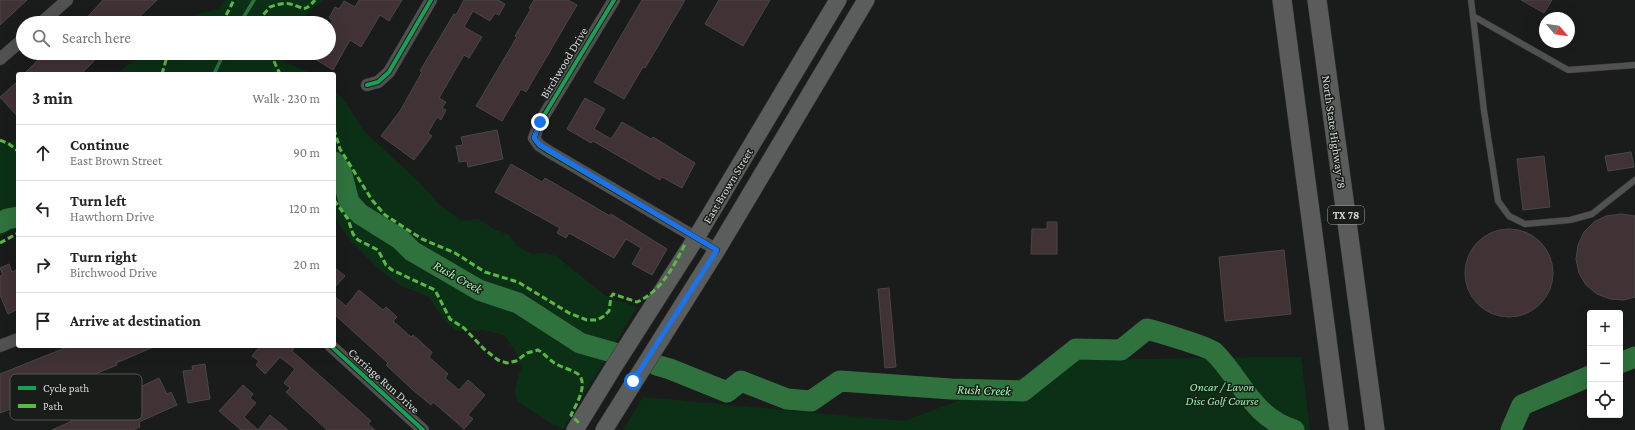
<!DOCTYPE html>
<meta charset="utf-8">
<style>
:root{--surface:#fff;--page:#f2f2f2;--text:#222;--muted:#767676;--line:#e0e0e0}
body{margin:0;font-family:"Crimson Pro",serif;background:var(--page);color:var(--text)}
.controls{position:absolute;right:12px;bottom:12px;display:grid;overflow:hidden;border-radius:4px;box-shadow:0 4px 16px #0002}
.controls button{width:36px;height:36px;display:grid;place-items:center;padding:0;border:0;border-bottom:1px solid var(--line);background:var(--surface);color:var(--text);font:20px sans-serif}
.compass{position:absolute;left:1539px;top:12px;width:36px;height:36px;border-radius:50%;background:var(--surface);box-shadow:0 4px 16px #0002;rotate:119deg}
.stop{position:absolute;width:12px;height:12px;margin:-9px;border:3px solid #1a73e8;border-radius:50%;background:#fff}
.stop.end{background:#1a73e8;border-color:#fff;box-shadow:0 1px 4px #0008}
.list{margin:0;padding:0;list-style:none}
h2{display:flex;justify-content:space-between;align-items:center;height:52px;margin:0;padding:0 16px;font-size:17px}
h2 small{font-size:13px;font-weight:400;color:var(--muted)}
.list li{display:grid;grid-template-columns:26px 1fr auto;gap:12px;align-items:center;box-sizing:border-box;height:56px;padding:0 16px;border-top:1px solid var(--line)}
.list b{display:block;font-size:15px;white-space:nowrap}
.list p{margin:0;font-size:13px;white-space:nowrap;color:var(--muted)}
.list em{font-size:13px;font-style:normal;color:var(--muted)}
.icon{flex:none;width:22px;height:22px;fill:none;stroke:currentColor;stroke-width:2;stroke-linecap:round;stroke-linejoin:round}
.map{position:relative;flex:none;width:1635px;height:430px;overflow:hidden}
.search{position:absolute;background:var(--surface);box-shadow:0 4px 16px #0002;left:16px;top:16px;width:320px;height:44px;display:flex;align-items:center;gap:10px;box-sizing:border-box;padding:0 14px;border-radius:22px;color:var(--muted);font-size:15px}
.panel{position:absolute;background:var(--surface);box-shadow:0 4px 16px #0002;left:16px;top:72px;width:320px;height:276px;border-radius:4px}
.map>svg:first-child{display:block}
.green{fill:#0c3015}
.lines{fill:none;stroke-linecap:round;stroke-linejoin:round}
.stream{stroke:#30723e;stroke-width:3.5}
.river{stroke:#30723e;stroke-width:21}
.building{fill:#403235;stroke:#484747}
.service-casing{stroke:#353735;stroke-width:7}
.minor-casing{stroke:#353735;stroke-width:13}
.secondary-casing{stroke:#353735;stroke-width:18}
.primary-casing{stroke:#353735;stroke-width:20}
.service{stroke:#505150;stroke-width:6}
.minor{stroke:#505150;stroke-width:12}
.secondary{stroke:#5b5d5c;stroke-width:17}
.primary{stroke:#5a5b5a;stroke-width:19}
.quiet{stroke:#58b947;stroke-width:3;stroke-dasharray:6 3;stroke-linecap:butt}
.cycleway-casing{stroke:#191d1a;stroke-width:6}
.cycleway{stroke:#1a9f57;stroke-width:4}
.route{stroke:#1a73e8;stroke-width:5}
.labels{text-anchor:middle;dominant-baseline:central;stroke-width:3;stroke-linejoin:round;paint-order:stroke}
.shield{fill:#191d1a;stroke:#9fa29f;stroke-width:1}
.shield-label{font-size:11px;font-weight:bold;fill:#d8dbd8}
.street-label{font-size:12px;fill:#d8dbd8;stroke:#191d1a}
.park-label{font-size:12px;font-style:italic;fill:#94f5a3;stroke:#191d1a}
.water-label{font-size:13px;font-style:italic;fill:#9bfcaa;stroke:#191d1a}
.key{fill:#191d1a;stroke:#525653;stroke-width:1}
.key-label{font-size:11px;fill:#d8dbd8}
</style>
<div class="map">
<svg width="1635" height="430" viewBox="0 0 1635 430">
<rect width="100%" height="100%" fill="#1a1c1b"/>
<g class="green">
<path d="M 225,0 L 324,0 L 310,10 L 301,23 L 181,23 C 193,14 204,12 218,9 Z"/>
<polygon points="142,53 284,53 282,60 312,74 117,74"/>
<polygon points="334,89 346,103 363,130 420,183 440,205 461,221 478,219 496,230 509,235 517,246 532,254 544,253 556,256 606,296 637,307 563,429 552,424 517,401 515,389 521,368 516,352 504,335 483,330 456,331 444,320 429,297 401,286 381,271 349,239 334,216"/>
<polygon points="18,139 18,227 0,237 0,144"/>
<polygon points="1301,357 1310,430 623,430 643,397 904,421 1068,360"/>
</g>
<g class="lines">
<g class="stream">
<polyline points="240,23 254,0"/>
<polyline points="214,74 224,53"/>
</g>
<g class="river">
<polyline points="334,162 341,171 349,202 360,214 400,239 412,251 479,290 518,303 580,343 615,353"/>
<polyline points="0,223 7,219 18,217"/>
<polyline points="1620,363 1635,357"/>
<path d="M 656,365 L 670,369 L 727,392 L 741,381 L 787,399 L 811,401 L 840,381 L 951,389 L 1023,391 L 1076,349 L 1121,350 L 1147,329 C 1158,332 1209,347 1214,352 C 1243,381 1251,416 1294,430"/>
<polyline points="1511,430 1522,405 1590,376"/>
</g>
</g>
<g class="building">
<polygon points="0,0 27,0 0,25"/>
<polygon points="103,0 157,0 133,23 82,23"/>
<polygon points="359,0 402,0 389,21 380,15 361,47 350,40 333,70 305,53 329,53 329,26 333,20 329,18 335,7 339,9 344,1 355,7"/>
<polygon points="464,0 498,0 505,4 499,15 495,13 490,21 473,11 464,27 482,37 469,58 464,55 439,98 446,102 442,108 446,110 441,120 437,117 428,133 432,136 414,160 381,136 400,111 422,72 420,71 454,14 456,15"/>
<polygon points="534,0 568,0 577,5 526,92 521,89 502,121 476,106 517,37 515,36 531,9 529,8"/>
<polygon points="642,0 685,0 645,68 643,67 624,99 594,82"/>
<polygon points="719,0 770,0 743,46 705,24"/>
<polygon points="1521,0 1552,0 1544,13"/>
<polygon points="45,53 102,53 81,74 24,74"/>
<polygon points="18,81 18,117 0,97"/>
<polygon points="585,98 605,109 594,129 611,139 622,122 651,139 653,137 695,163 682,188 662,177 660,180 593,141 591,143 567,129"/>
<polygon points="497,130 503,159 468,167 467,161 459,162 456,146 463,145 461,137"/>
<polygon points="1631,152 1634,167 1608,171 1605,156"/>
<polygon points="1544,156 1550,207 1523,210 1517,159"/>
<polygon points="511,164 542,182 545,178 610,216 611,214 667,249 652,275 632,264 641,248 626,239 614,258 569,233 566,238 557,233 560,228 495,192"/>
<polygon points="1621,214 1635,216 1635,297 1624,300 1610,299 1597,294 1586,285 1579,273 1576,259 1578,245 1584,232 1594,222 1606,216"/>
<polygon points="1047,222 1057,222 1057,254 1031,254 1032,229 1047,229"/>
<circle cx="1509" cy="273" r="44"/>
<polygon points="1284,250 1291,314 1225,321 1219,257"/>
<polygon points="9,264 12,272 18,269 18,309 8,314 0,295 0,276 3,275 0,268"/>
<polygon points="334,267 345,276 334,288"/>
<polygon points="889,288 896,367 885,368 878,289"/>
<polygon points="359,290 383,310 386,307 397,317 393,321 411,337 413,335 432,352 429,357 448,374 445,378 459,390 468,380 485,395 468,415 473,419 464,429 433,402 431,405 413,390 386,365 388,363 334,314 334,296 346,306"/>
<polygon points="70,346 156,346 116,363 117,365 58,389 56,384 11,402 13,408 0,413 0,374"/>
<polygon points="260,346 296,346 292,351 371,421 368,424 375,430 327,430 286,392 290,388 284,383 295,369 280,357 265,374 256,365 259,361 252,356"/>
<polygon points="205,364 210,399 188,403 183,371 193,370 192,366"/>
<polygon points="159,378 167,394 171,392 177,405 139,422 140,427 133,430 52,430 72,421 70,416 94,407 96,410 139,395 136,389"/>
<polygon points="243,385 253,394 250,398 256,403 244,417 258,430 270,415 288,430 241,430 219,411"/>
</g>
<g class="lines">
<g class="service-casing">
<g id="service">
<polyline points="1471,0 1473,16 1568,70 1635,65"/>
<polyline points="1473,16 1484,111 1498,201 1509,216 1525,224 1570,220 1592,214 1635,180"/>
</g>
</g>
<g class="minor-casing">
<g id="minor">
<polyline points="614,0 540,122 534,138 539,145 548,151 717,250"/>
<polyline points="41,23 67,0"/>
<polyline points="0,59 23,39"/>
<polyline points="367,85 378,82 389,72 431,0"/>
<polyline points="0,346 18,339"/>
<polyline points="331,346 423,430"/>
</g>
</g>
<g class="secondary-casing">
<g id="secondary">
<polyline points="575,430 613,368 696,238 838,0"/>
<polyline points="604,430 717,250 866,0"/>
</g>
</g>
<g class="primary-casing">
<g id="primary">
<polyline points="1282,0 1339,430"/>
<polyline points="1317,0 1375,430"/>
</g>
</g>
<use href="#service" class="service"/>
<use href="#minor" class="minor"/>
<use href="#secondary" class="secondary"/>
<use href="#primary" class="primary"/>
<g class="quiet">
<polyline points="222,23 234,0"/>
<path d="M 261,23 L 263,15 L 270,7 C 276,5 284,2 290,4 C 304,7 303,14 315,0"/>
<polyline points="270,53 280,74"/>
<polyline points="162,74 168,53"/>
<path d="M 334,129 L 340,149 L 372,200 L 385,215 L 422,239 L 455,253 L 485,272 L 518,282 L 569,313 L 587,320 L 597,320 L 604,316 L 609,311 L 611,297 L 613,294 L 637,302 C 661,291 673,268 685,244"/>
<polyline points="0,140 9,144 18,151"/>
<path d="M 334,200 L 348,219 L 353,234 L 358,240 L 378,250 L 386,265 L 392,270 L 435,290 L 450,319 L 464,328 L 484,349 L 498,360 L 507,363 L 516,361 L 527,353 L 538,350 C 545,354 550,361 558,365 C 564,368 572,370 578,374 C 589,384 576,405 571,415 L 579,423"/>
<polyline points="0,243 18,233"/>
</g>
<g class="cycleway-casing">
<g id="cycleway">
<polyline points="614,0 540,122 534,138 539,145 548,151 717,250"/>
<polyline points="367,85 378,82 389,72 431,0"/>
<polyline points="331,346 423,430"/>
</g>
</g>
<use href="#cycleway" class="cycleway"/>
</g>
<g class="lines">
<polyline class="route" points="540,122 534,138 540,145 717,250 633,381"/>
</g>
<g class="labels">
<rect class="shield" x="1328" y="206" width="36" height="18" rx="3"/>
<g class="shield-label">
<text x="1346" y="215">TX 78</text>
</g>
<g class="street-label">
<text transform="translate(564 63) rotate(-59)">Birchwood Drive</text>
<text transform="translate(1334 132) rotate(82)">North State Highway 78</text>
<text transform="translate(728 186) rotate(-59)">East Brown Street</text>
<text transform="translate(384 381) rotate(42)">Carriage Run Drive</text>
</g>
<g class="park-label">
<text x="1222" y="387">Oncar / Lavon<tspan x="1222" dy="14">Disc Golf Course</tspan></text>
</g>
<g class="water-label">
<text transform="translate(458 277) rotate(29)">Rush Creek</text>
<text transform="translate(984 390) rotate(2)">Rush Creek</text>
</g>
</g>
<rect x="10" y="374" width="132" height="46" rx="6" class="key"/>
<rect x="18" y="386" width="18" height="4" fill="#1a9f57"/>
<rect x="18" y="404" width="18" height="4" fill="#58b947"/>
<g class="key-label">
<text x="43" y="392">Cycle path</text>
<text x="43" y="410">Path</text>
</g>
</svg>
<div class="controls">
<button>+</button>
<button>−</button>
<button><svg class="icon" aria-label="locate" viewBox="0 0 24 24"><circle cx="12" cy="12" r="6"/><path d="M12 2v4M12 18v4M2 12h4M18 12h4"/></svg></button>
</div>
<svg class="compass" viewBox="-18 -18 36 36"><path d="M0-13l5 13h-10z" fill="#e53935"/><path d="M0 13l5-13h-10z" fill="#767676"/></svg>
<div class="stop" style="left:633px;top:381px"></div>
<div class="stop end" style="left:540px;top:122px"></div>
<div class="search"><svg class="icon" aria-label="search" viewBox="0 0 24 24"><circle cx="10" cy="10" r="6"/><path d="M15 15l6 6"/></svg>Search here</div>
<section class="panel">
<h2>3 min<small>Walk · 230 m</small></h2>
<ul class="list">
<li><svg class="icon" aria-label="ahead" viewBox="0 0 24 24"><path d="M12 20V5M6 11l6-6 6 6"/></svg><div><b>Continue</b><p>East Brown Street</p></div><em>90 m</em></li>
<li><svg class="icon" aria-label="left" viewBox="0 0 24 24"><path d="M17 20v-9H6M10 6l-5 5 5 5"/></svg><div><b>Turn left</b><p>Hawthorn Drive</p></div><em>120 m</em></li>
<li><svg class="icon" aria-label="right" viewBox="0 0 24 24"><path d="M7 20v-9h11M14 6l5 5-5 5"/></svg><div><b>Turn right</b><p>Birchwood Drive</p></div><em>20 m</em></li>
<li><svg class="icon" aria-label="arrive" viewBox="0 0 24 24"><path d="M6 21V4h12l-3 4 3 4H6"/></svg><div><b>Arrive at destination</b></div></li>
</ul>
</section>
</div>
